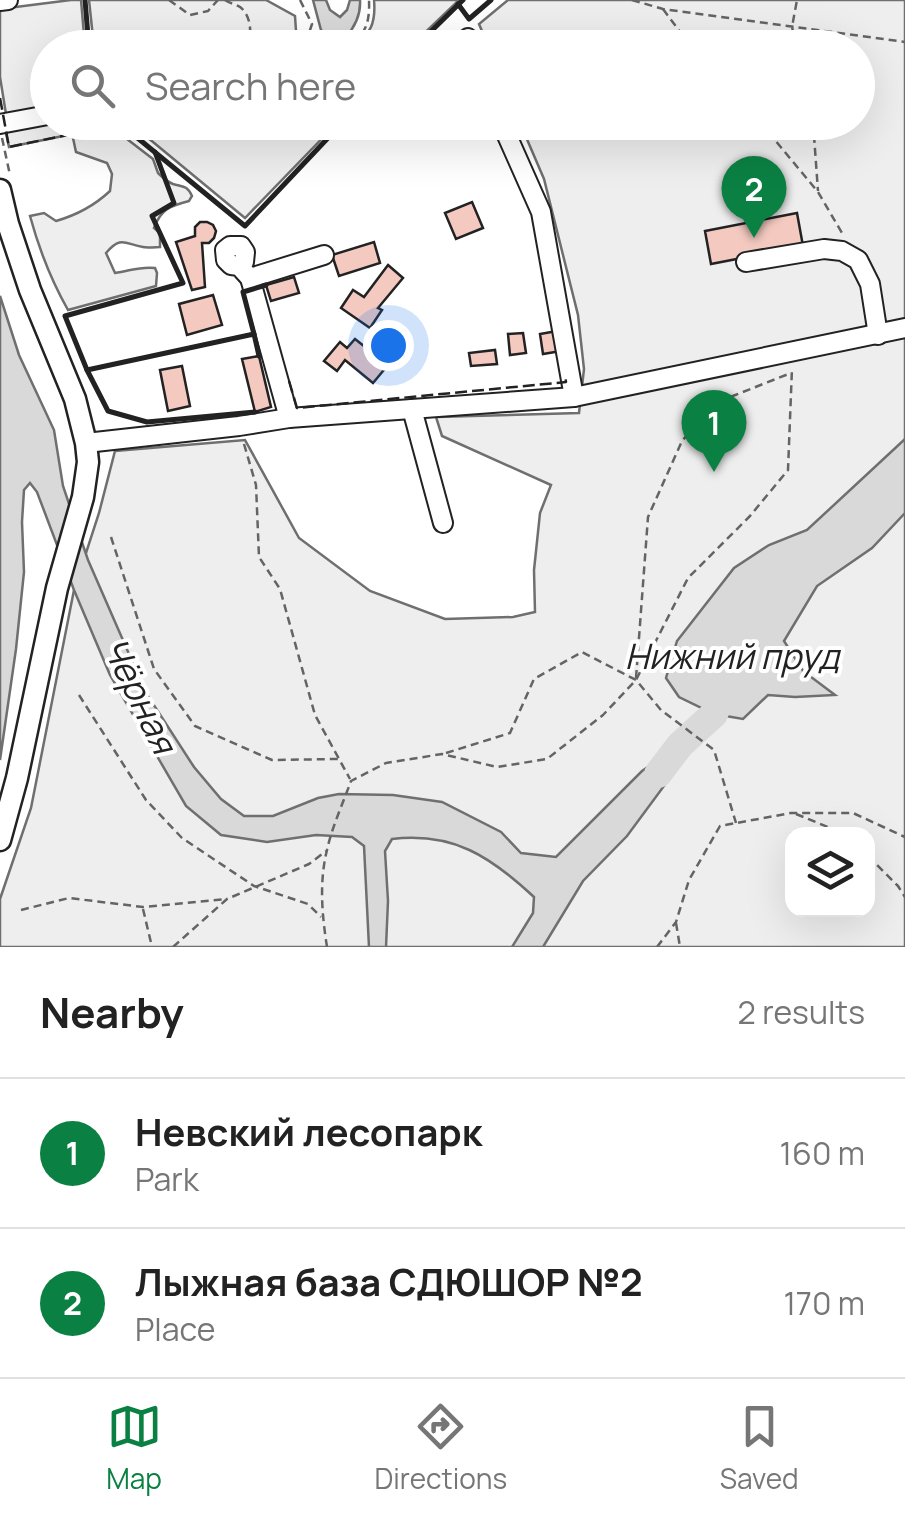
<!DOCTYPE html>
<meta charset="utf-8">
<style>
:root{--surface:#fff;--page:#f2f2f2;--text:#222;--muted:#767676;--line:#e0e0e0;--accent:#0b8043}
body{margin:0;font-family:Manrope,sans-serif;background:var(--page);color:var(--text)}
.controls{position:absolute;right:30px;bottom:30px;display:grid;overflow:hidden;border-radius:20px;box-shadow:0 10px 40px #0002}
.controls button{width:90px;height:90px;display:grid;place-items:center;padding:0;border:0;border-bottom:2px solid var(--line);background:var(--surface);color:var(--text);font:50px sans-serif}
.you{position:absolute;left:388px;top:345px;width:35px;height:35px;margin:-25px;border:8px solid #fff;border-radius:50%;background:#1a73e8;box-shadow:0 0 0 15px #1a73e833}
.badge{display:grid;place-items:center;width:65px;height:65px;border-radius:50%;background:var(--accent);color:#fff;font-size:32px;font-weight:700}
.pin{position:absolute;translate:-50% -82px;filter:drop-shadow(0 2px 5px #0008)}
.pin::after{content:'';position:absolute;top:52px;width:35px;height:30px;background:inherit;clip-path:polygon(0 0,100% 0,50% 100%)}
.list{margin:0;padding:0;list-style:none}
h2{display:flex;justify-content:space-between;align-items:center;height:130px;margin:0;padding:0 40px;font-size:42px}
h2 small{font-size:32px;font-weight:400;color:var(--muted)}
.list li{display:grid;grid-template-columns:65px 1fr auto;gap:30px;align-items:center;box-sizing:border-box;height:150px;padding:0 40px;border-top:2px solid var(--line)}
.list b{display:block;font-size:38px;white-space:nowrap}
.list p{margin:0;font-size:32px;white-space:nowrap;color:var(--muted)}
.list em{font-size:32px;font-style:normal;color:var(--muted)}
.icon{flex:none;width:55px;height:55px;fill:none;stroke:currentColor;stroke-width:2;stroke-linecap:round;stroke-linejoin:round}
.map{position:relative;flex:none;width:905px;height:947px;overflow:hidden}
.search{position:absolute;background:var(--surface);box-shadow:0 10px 40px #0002;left:30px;right:30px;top:30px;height:110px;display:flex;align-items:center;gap:25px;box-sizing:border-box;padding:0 35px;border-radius:55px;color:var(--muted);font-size:38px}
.sheet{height:430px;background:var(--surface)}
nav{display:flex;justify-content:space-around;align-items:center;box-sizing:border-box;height:140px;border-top:2px solid var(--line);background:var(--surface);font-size:28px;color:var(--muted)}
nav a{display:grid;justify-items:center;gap:5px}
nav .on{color:var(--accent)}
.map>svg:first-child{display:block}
.green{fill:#eee;stroke:#6f6f6f;stroke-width:2.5;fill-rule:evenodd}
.parking{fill:#ededed;stroke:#6f6f6f;stroke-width:2.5}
.water{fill:#d9d9d9;stroke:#6f6f6f;stroke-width:2.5}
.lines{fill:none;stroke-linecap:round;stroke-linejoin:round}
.stream{stroke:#d9d9d9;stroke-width:5}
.river{stroke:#d9d9d9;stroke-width:28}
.building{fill:#f3c9c0;stroke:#222;stroke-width:2.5}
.minor-casing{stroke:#222;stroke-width:22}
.major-casing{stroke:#222;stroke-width:25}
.path{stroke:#646464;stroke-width:2.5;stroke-dasharray:8 5;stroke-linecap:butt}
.minor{stroke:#fff;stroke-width:18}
.major{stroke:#fff;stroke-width:20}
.fence{stroke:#222;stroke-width:2.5;stroke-dasharray:12 5;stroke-linecap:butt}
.wall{stroke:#222;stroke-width:5}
.labels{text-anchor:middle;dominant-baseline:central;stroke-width:8;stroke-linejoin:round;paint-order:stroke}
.water-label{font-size:35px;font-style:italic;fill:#222;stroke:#fff}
</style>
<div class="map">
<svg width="905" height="947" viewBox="0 0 905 947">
<rect width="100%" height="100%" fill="#fff"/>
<g class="green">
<polygon points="71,0 81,0 85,47 48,48 47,107 6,114 0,77 0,9"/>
<polygon points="89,0 266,0 295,16 296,31 293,47 94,47"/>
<path d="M 374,0 L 459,0 L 410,47 L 352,47 C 371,35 376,22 374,0 Z"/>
<path d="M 508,0 L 905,0 L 905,947 L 0,947 L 0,899 L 31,808 L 74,590 L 99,513 L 115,451 L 245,440 L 299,538 L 370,591 L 445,619 L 513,617 L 535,612 L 534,570 L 540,513 L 551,485 L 442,436 L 436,417 L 579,413 L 584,369 L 578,315 L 544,179 L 520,123 L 858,122 L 858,48 L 489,47 L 479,24 ZM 792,834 L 868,834 L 868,909 L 792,909 Z"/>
<polygon points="130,123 337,123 245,218"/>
<path d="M 114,129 L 153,159 L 158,173 C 162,177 168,182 173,184 C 183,187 187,185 192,196 L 189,201 C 170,206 161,209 154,228 L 160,233 L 160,247 C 157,247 146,248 143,247 C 125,244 121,235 106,253 L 115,273 C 130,271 140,266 155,268 L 157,273 L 156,286 L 68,310 C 51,280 39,249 30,216 L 44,213 L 56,221 C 77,215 94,206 110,191 L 112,174 L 107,163 L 76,152 L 73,138 Z"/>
</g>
<polygon class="parking" points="3,119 48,122 95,123 102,128 9,147"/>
<g class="water">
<path d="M 313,0 L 326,0 L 330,10 L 340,17 L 347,10 L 350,0 L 360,0 C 361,15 355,27 345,38 L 331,39 L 321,30 Z"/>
<path d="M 0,296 L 19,355 L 54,430 L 63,486 L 88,560 L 146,693 L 194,767 L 221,799 L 244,816 L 273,816 L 318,798 L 339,794 L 393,795 L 442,802 L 501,832 L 521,853 L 556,857 L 642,771 L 680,745 L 664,786 L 627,836 L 583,881 L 543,947 L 512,947 L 533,913 L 534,897 C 490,856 453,832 392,839 L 385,851 L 388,901 L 386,947 L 369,947 L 364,846 L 352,837 L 316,835 L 267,842 L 221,835 L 186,806 L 110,675 L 74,590 L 37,492 L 30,483 L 24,490 L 22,522 L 24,572 L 16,649 L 0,760 Z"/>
<polygon points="905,439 905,513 872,548 817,586 784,641 803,671 835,695 795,697 768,695 743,719 714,714 679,697 666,678 677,641 734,568 769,545 807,530"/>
</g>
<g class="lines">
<g class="stream">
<polyline points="316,45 325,33"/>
<polyline points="314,134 315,122"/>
</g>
<polyline class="river" points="658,774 680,745 714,714 727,681"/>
</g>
<g class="building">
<polygon points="472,202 483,228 456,239 445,213"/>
<polygon points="797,213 803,246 711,264 705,231"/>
<polygon points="200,222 207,222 213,225 216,231 214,238 209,243 202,243 205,287 192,290 176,242 195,236 195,227"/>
<polygon points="374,242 380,263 339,276 332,255"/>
<polygon points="388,265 403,278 378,308 382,310 370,328 341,308 353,290 364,297"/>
<polygon points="294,277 299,293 271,301 266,285"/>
<polygon points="213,295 222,325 187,335 179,304"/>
<polygon points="557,331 561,351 543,354 540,334"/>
<polygon points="523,333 526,353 510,355 508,334"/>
<polygon points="355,339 388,365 373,383 345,360 337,371 324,361 340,342 347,348"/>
<polygon points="495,350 497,364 471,366 469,353"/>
<polygon points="259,356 271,407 255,412 242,359"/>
<polygon points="182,366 190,406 168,411 160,370"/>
</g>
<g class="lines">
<g class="minor-casing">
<g id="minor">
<polyline points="0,1 8,0"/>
<polyline points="468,38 472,48"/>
<polyline points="501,122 541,212 574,397"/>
<polyline points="0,124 48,115"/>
<polyline points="746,262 824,249 842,251 858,260 870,284 878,335"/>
<polyline points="239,266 244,262 245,252 241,246 230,246 225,250 226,260 231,265 239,266 250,278"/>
<polyline points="412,409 443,523"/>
<polyline points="289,418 250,278 324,255"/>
<polyline points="86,443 239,426 289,418 574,397 905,328"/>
</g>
</g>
<g class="major-casing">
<polyline id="major" points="0,190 8,224 30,290 75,399 86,443 88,462 83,497 57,588 17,778 0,840"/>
</g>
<g class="path">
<polyline points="169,0 190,15 208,11 218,0"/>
<path d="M 225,0 C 229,3 235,4 240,7 C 252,16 252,36 247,48"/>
<polyline points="300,0 312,24 304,48"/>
<polyline points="632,0 663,9 905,42"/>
<polyline points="663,9 692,48"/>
<path d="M 341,48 C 365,39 370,24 369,0"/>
<polyline points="797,48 792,27 797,0"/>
<path d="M 253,122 C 264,131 283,132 294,122"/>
<polyline points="760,122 818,192 842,233"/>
<polyline points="813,122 818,191"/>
<polyline points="2,138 10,175"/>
<polyline points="244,444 256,485 259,557 280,589 315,715 350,779"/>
<polyline points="111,537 154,669 195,726 272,760 338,759"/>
<polyline points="636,678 648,517 682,441 715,403 791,373"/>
<polyline points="79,695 146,800 182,838 254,886 308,904 321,917"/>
<polyline points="446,753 510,733 534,679 582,652 636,680 661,710 714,750 736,823"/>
<polyline points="796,814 845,834"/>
<polyline points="868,856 898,886 905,897"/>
<polyline points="143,909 152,947"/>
<polyline points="21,910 69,898 143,907 227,899"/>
<polyline points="676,923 680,947"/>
<polyline points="173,947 227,899 309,864 326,851"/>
<path d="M 327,947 C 322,915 319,882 327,850 C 332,827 343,803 351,781 L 386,763 L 442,754 L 497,767 L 547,759 L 603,715 L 636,680 L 688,578 L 750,516 L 788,470 L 792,368"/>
<polyline points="657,947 676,922 689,880 720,826 791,813 853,813 905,837"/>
</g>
<use href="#minor" class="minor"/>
<use href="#major" class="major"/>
<g class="fence">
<polyline points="0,98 9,147 120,124"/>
<polyline points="289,381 297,408 566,382 565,375"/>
</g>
<g class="wall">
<polyline points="85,0 89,48"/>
<polyline points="458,4 469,19 491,0"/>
<polyline points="414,48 463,0"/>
<polyline points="118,122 245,226 343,122"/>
<polyline points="155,152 174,203 152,216 183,283 65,316 87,370 108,411 147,422 255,412"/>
<polyline points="254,334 243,292 266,285"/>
<polyline points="87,370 254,334 259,356"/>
</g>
</g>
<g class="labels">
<g class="water-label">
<text x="732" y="656">Нижний пруд</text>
<text transform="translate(140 695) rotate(64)">Чёрная</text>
</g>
</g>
</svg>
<div class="controls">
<button><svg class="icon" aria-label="layers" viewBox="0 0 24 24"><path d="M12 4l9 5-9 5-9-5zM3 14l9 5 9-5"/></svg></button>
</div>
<div class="you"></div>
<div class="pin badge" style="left:714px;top:472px">1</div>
<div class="pin badge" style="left:754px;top:238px">2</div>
<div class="search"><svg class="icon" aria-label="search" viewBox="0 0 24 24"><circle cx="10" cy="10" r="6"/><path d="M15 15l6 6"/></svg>Search here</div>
</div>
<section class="sheet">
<h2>Nearby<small>2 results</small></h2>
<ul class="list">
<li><span class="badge">1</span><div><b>Невский лесопарк</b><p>Park</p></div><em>160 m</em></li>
<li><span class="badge">2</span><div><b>Лыжная база СДЮШОР №2</b><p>Place</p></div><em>170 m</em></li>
</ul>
</section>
<nav>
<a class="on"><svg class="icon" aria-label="map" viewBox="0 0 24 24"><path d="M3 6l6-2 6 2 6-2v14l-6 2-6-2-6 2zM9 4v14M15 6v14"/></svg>Map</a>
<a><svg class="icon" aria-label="directions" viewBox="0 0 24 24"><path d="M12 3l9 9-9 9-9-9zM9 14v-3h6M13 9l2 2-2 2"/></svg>Directions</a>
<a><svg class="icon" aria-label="saved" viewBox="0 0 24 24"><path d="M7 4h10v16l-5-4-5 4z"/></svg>Saved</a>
</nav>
